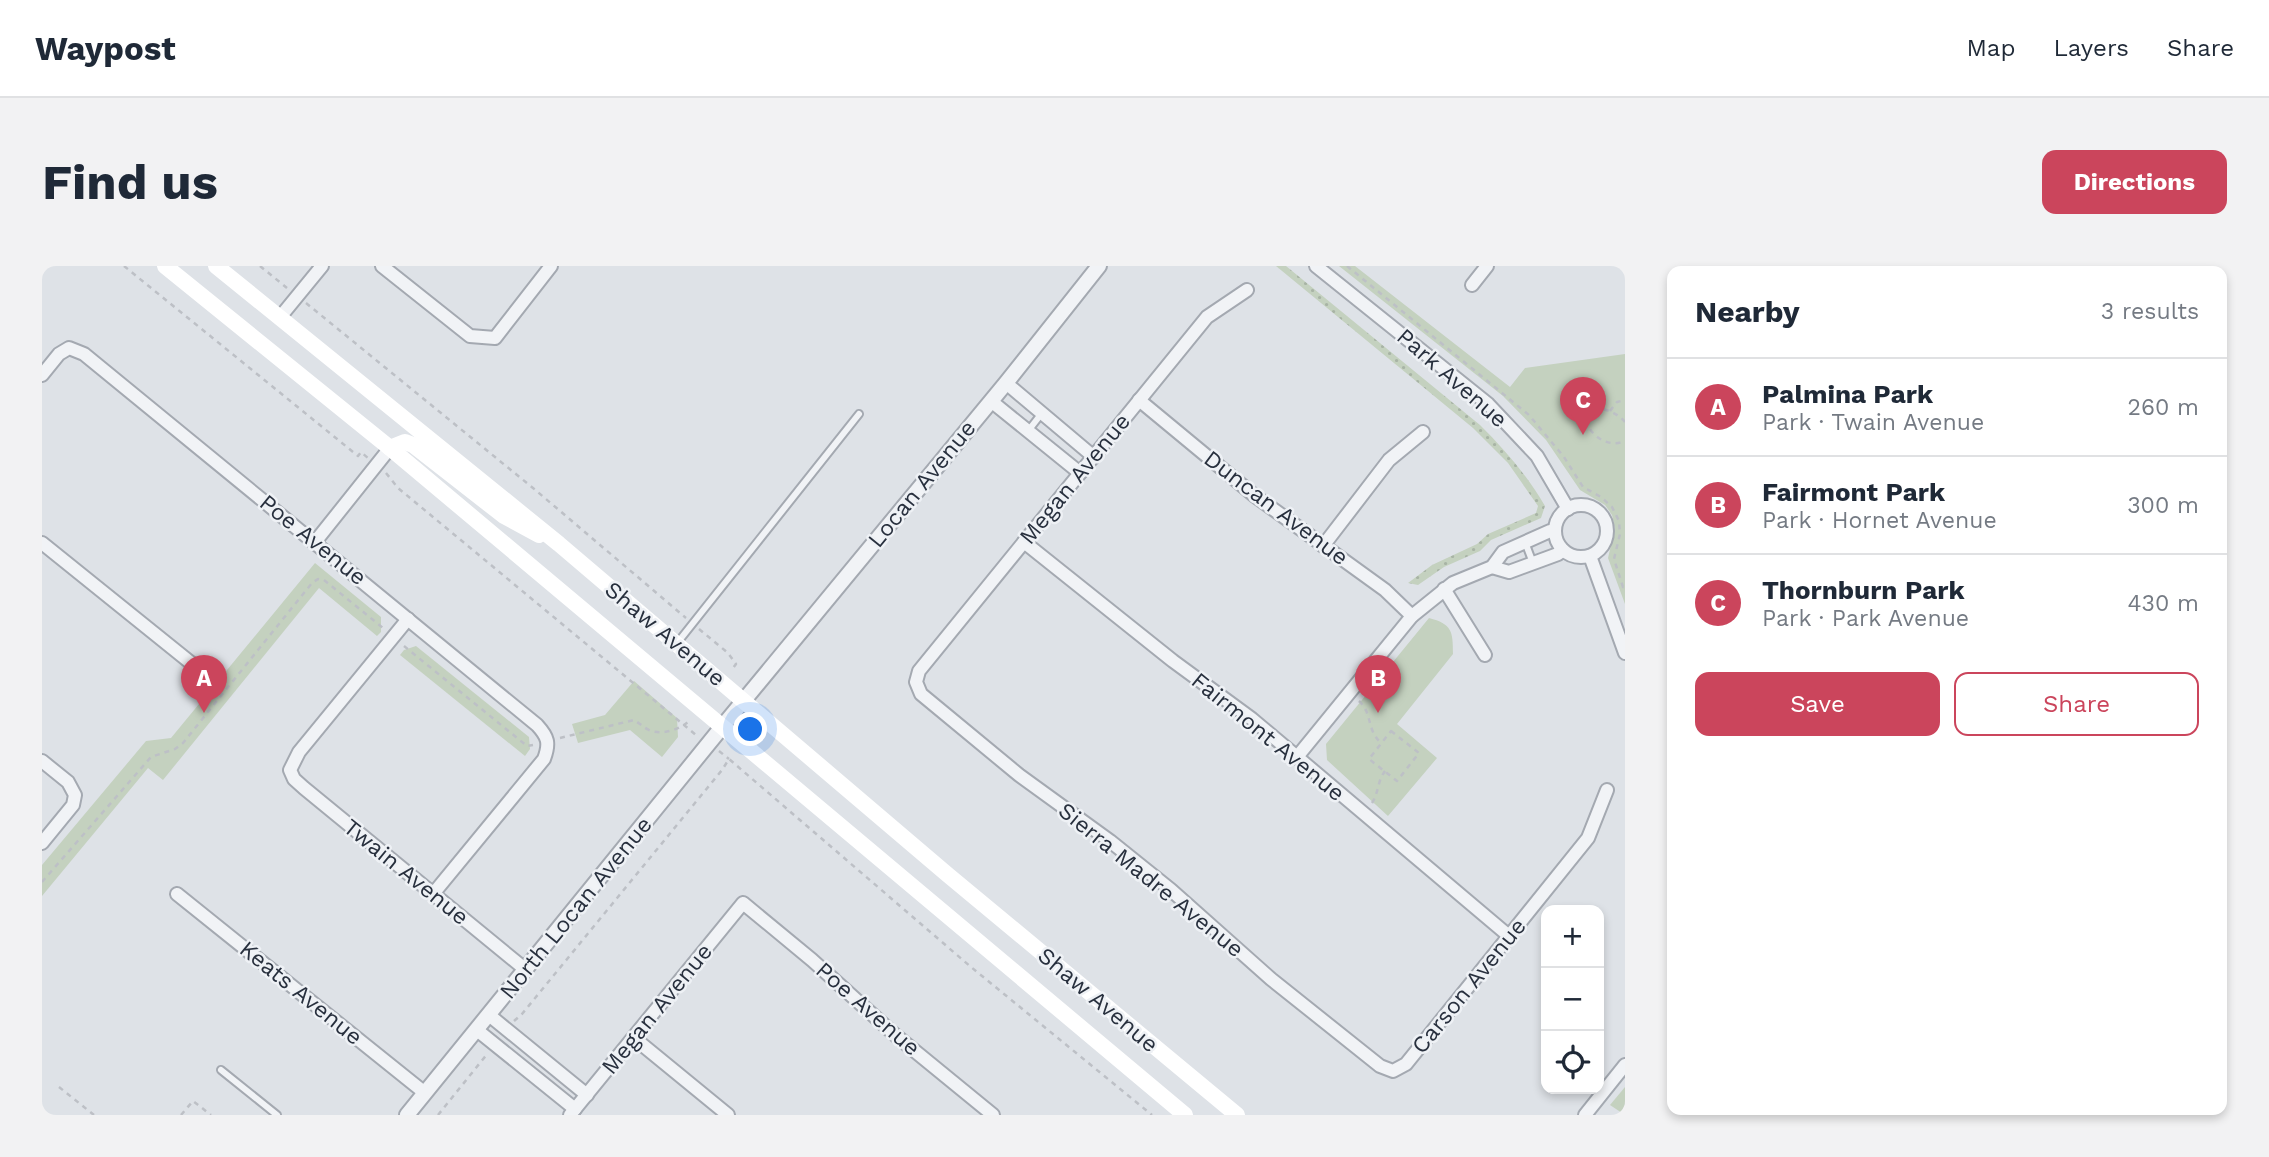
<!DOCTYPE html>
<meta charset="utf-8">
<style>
:root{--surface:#fff;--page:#f2f2f3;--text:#1f2937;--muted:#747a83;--line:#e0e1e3;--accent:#cb455c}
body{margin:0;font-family:"Work Sans",sans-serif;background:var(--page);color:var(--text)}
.controls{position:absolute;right:21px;bottom:21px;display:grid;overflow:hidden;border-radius:14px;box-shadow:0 4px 10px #0003}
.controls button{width:63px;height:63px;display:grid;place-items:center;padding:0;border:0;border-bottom:2px solid var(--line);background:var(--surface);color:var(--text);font:35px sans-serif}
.you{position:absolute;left:709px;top:464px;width:24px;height:24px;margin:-18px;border:5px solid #fff;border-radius:50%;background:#1a73e8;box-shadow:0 0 0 10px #1a73e833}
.badge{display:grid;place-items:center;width:46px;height:46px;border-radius:50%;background:var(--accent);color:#fff;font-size:23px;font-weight:700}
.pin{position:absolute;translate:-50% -58px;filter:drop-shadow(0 2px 4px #0008)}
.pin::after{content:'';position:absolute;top:37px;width:24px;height:21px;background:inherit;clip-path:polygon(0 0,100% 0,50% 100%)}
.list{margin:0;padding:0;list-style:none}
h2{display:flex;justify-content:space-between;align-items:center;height:91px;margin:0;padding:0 28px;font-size:30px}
h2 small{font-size:23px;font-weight:400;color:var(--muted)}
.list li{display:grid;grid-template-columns:46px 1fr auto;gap:21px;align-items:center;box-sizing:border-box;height:98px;padding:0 28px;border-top:2px solid var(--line)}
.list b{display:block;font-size:26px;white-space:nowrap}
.list p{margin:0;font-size:23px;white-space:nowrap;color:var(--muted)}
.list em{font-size:23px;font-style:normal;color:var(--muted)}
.actions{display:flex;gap:14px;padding:21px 28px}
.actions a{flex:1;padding:16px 0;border:2px solid var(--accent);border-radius:14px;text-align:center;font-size:24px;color:var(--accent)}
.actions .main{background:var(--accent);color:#fff}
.icon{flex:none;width:38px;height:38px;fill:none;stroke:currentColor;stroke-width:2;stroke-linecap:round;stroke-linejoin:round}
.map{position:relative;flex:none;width:1583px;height:849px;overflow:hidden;border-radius:14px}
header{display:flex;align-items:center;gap:42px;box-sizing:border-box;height:98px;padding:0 35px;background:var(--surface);border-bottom:2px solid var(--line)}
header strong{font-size:33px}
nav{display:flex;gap:38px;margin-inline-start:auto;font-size:24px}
.intro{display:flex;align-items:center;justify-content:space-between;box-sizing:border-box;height:168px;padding:0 42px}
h1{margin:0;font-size:49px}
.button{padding:18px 32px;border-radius:14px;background:var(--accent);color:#fff;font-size:24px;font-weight:700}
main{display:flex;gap:42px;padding:0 42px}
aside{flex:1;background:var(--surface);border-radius:14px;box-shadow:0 4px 10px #0003}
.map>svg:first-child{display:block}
.grass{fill:url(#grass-dots)}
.park{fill:#c4d1bf}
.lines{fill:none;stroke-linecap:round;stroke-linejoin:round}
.service-casing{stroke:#a4a9b1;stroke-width:10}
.minor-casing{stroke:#a4a9b1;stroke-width:16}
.tertiary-casing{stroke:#a4a9b1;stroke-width:18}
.path{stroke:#bdc0c6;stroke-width:2.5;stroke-dasharray:5 5;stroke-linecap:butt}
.service{stroke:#f1f3f6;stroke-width:6}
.minor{stroke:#f1f3f6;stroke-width:12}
.tertiary{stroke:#f1f3f6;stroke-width:14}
.secondary{stroke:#fff;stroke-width:16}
.labels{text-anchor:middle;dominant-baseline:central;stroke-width:5;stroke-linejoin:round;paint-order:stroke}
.street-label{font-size:23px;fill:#28303e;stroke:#eef1f5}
</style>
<header>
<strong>Waypost</strong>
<nav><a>Map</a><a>Layers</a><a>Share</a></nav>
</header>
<div class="intro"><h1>Find us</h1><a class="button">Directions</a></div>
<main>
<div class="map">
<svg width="1583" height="849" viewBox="0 0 1583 849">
<defs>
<pattern id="grass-dots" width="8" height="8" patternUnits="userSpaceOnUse" patternTransform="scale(1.75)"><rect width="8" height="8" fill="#c4d1bf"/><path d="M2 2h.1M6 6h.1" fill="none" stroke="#a8b4a5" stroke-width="1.8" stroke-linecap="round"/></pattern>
</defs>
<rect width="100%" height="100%" fill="#dee2e7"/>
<path class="grass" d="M 1234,0 L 1244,0 L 1438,159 C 1463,184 1485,209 1503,240 L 1499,252 L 1449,274 L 1438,285 L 1402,301 L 1376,319 L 1366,317 L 1390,299 L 1435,278 L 1446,268 L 1494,247 L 1496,240 L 1466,197 L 1431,162 Z"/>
<g class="park">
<polygon points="1297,0 1313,0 1468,121 1483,102 1583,88 1583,338 1566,292 1573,262 1570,249 1563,239 1538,224 1504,174 1461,130"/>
<polygon points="273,297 339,351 339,366 335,370 277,322 121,514 106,502 0,630 0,599 104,475 129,472"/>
<path d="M 1387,352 C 1410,358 1411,365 1411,388 L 1355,458 L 1395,492 L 1346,550 L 1285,494 L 1284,478 Z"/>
<polygon points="374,380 487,471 488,483 483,490 358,389 362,384"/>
<polygon points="592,415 635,452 636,471 620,491 588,464 536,477 530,458 563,449"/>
<polygon points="1583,821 1583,849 1568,839"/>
</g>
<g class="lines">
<g class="service-casing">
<g id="service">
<polyline points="986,165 1000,147"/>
<polyline points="1483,276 1491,297"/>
<polyline points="636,376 817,148"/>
<polyline points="179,804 235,849"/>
</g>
</g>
<g class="minor-casing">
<g id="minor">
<polyline points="340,0 428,70 453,72 509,0"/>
<polyline points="1274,0 1446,138 1495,190 1526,243"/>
<polyline points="1430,19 1445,0"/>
<polyline points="1205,24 1165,51 877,405 874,416 879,428 977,509 1068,575 1129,624 1229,713 1338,800 1351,805 1364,798 1546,572 1565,524"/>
<polyline points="239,50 280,0"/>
<path d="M 0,109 L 17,88 L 27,82 L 42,88 L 495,459 C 506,471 508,477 502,493 L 391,628"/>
<polyline points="964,117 1052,191"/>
<polyline points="1097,134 1213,230 1343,324 1370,350"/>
<polyline points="949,135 1038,207"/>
<circle cx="1539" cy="265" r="26"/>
<polyline points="273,276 348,182"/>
<polyline points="982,276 1131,395 1210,453 1467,670"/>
<polyline points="0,277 149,397"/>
<polyline points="1281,280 1347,194 1381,166"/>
<polyline points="1548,290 1583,387"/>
<polyline points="1450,301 1467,306 1516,288 1521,284"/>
<polyline points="1402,323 1443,389"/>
<polyline points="366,353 257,486 248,504 252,513 262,522 484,704"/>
<polyline points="1255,491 1370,350 1411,317 1450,301 1461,286 1508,265 1513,266"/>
<polyline points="0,495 26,516 33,529 31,539 0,577"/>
<polyline points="135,628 383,827"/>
<polyline points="447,749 545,829"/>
<polyline points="435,764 533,843"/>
<polyline points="592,772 686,849"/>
<polyline points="528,849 701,637 770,694 852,768 951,849"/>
<polyline points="1543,849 1583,799"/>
</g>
</g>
<g class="tertiary-casing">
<polyline id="tertiary" points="365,849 680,461 964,117 1057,0"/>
</g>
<g class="path">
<polyline points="82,0 316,190 319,186 326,192"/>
<polyline points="218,0 245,22"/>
<polyline points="1305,0 1487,149 1522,191 1541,221 1559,231 1570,241 1577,255 1578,268 1572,293 1581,321 1583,319"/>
<polyline points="264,37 491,222 644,352"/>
<polyline points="1568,145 1575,136 1583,134"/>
<path d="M 1583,156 C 1577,149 1568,144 1559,143 C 1526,140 1554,188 1583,175"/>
<polyline points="344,207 356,222 654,469"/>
<polyline points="657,363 686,387 694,398 689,405"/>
<polyline points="362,380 485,480 491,479"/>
<path d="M 1317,435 C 1331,448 1324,463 1339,477"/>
<polygon points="1349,465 1377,487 1355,515 1327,493"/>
<path d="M 518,472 L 592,454 C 597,457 601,461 607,464 C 620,470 640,463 649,453"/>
<polyline points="677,485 687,493"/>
<path d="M 1330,537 C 1337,526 1335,516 1343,505"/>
<polyline points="0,616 109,491 133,483 141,477 270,317 276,313 282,314 341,362"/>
<polyline points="472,755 480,748 680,504 687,493 929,701 1110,849"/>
<polyline points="17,821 52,849"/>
<polyline points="139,849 151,835 169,849"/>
<polyline points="396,849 446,787"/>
</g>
<use href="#service" class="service"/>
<use href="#minor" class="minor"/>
<use href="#tertiary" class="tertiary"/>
<g class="secondary">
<polyline points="123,0 348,182 1143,849"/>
<polyline points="174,0 517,278 906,609 1195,849"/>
<polyline points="348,182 363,176 371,179 462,250 497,269"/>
</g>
</g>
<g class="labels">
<g class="street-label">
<text transform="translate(1410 112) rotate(41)">Park Avenue</text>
<text transform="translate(1033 213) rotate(-51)">Megan Avenue</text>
<text transform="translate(880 218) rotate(-51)">Locan Avenue</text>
<text transform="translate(1234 242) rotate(37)">Duncan Avenue</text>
<text transform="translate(271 274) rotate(39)">Poe Avenue</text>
<text transform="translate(623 368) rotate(40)">Shaw Avenue</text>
<text transform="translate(1226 471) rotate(39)">Fairmont Avenue</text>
<text transform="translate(364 606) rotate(39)">Twain Avenue</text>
<text transform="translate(1109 614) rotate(39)">Sierra Madre Avenue</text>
<text transform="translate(534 642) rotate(-51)">North Locan Avenue</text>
<text transform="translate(1427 720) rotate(-51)">Carson Avenue</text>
<text transform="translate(259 727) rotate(39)">Keats Avenue</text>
<text transform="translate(1056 734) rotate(40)">Shaw Avenue</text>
<text transform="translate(615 743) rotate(-51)">Megan Avenue</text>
<text transform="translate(826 743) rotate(41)">Poe Avenue</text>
</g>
</g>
</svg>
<div class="controls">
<button>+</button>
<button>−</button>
<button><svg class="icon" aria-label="locate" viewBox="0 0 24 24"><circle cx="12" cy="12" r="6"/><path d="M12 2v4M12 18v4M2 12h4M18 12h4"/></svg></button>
</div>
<div class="you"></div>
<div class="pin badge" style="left:162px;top:447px">A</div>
<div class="pin badge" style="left:1336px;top:447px">B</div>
<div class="pin badge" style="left:1541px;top:169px">C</div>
</div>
<aside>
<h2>Nearby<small>3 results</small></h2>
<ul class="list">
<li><span class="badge">A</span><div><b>Palmina Park</b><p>Park · Twain Avenue</p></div><em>260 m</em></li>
<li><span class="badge">B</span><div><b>Fairmont Park</b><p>Park · Hornet Avenue</p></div><em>300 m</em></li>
<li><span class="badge">C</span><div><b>Thornburn Park</b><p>Park · Park Avenue</p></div><em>430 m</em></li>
</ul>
<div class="actions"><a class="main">Save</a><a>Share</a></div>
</aside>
</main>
